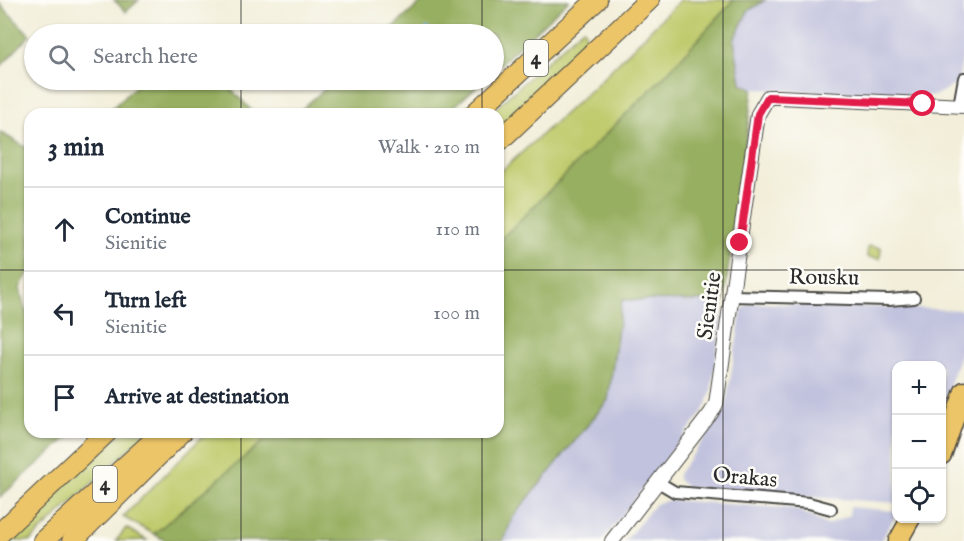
<!DOCTYPE html>
<meta charset="utf-8">
<style>
:root{--surface:#fff;--page:#f2f2f3;--text:#1f2937;--muted:#747a83;--line:#e0e1e3}
body{margin:0;font-family:"IM FELL English",serif;background:var(--page);color:var(--text)}
.controls{position:absolute;right:18px;bottom:18px;display:grid;overflow:hidden;border-radius:12px;box-shadow:0 2px 4px #0004}
.controls button{width:54px;height:54px;display:grid;place-items:center;padding:0;border:0;border-bottom:2px solid var(--line);background:var(--surface);color:var(--text);font:30px sans-serif}
.stop{position:absolute;width:18px;height:18px;margin:-14px;border:4px solid #e11d48;border-radius:50%;background:#fff}
.stop.end{background:#e11d48;border-color:#fff;box-shadow:0 2px 6px #0008}
.list{margin:0;padding:0;list-style:none}
h2{display:flex;justify-content:space-between;align-items:center;height:78px;margin:0;padding:0 24px;font-size:26px}
h2 small{font-size:20px;font-weight:400;color:var(--muted)}
.list li{display:grid;grid-template-columns:39px 1fr auto;gap:18px;align-items:center;box-sizing:border-box;height:84px;padding:0 24px;border-top:2px solid var(--line)}
.list b{display:block;font-size:22px;white-space:nowrap}
.list p{margin:0;font-size:20px;white-space:nowrap;color:var(--muted)}
.list em{font-size:20px;font-style:normal;color:var(--muted)}
.icon{flex:none;width:33px;height:33px;fill:none;stroke:currentColor;stroke-width:2;stroke-linecap:round;stroke-linejoin:round}
.map{position:relative;flex:none;width:964px;height:541px;overflow:hidden}
.search{position:absolute;background:var(--surface);box-shadow:0 2px 4px #0004;left:24px;top:24px;width:480px;height:66px;display:flex;align-items:center;gap:15px;box-sizing:border-box;padding:0 21px;border-radius:33px;color:var(--muted);font-size:22px}
.panel{position:absolute;background:var(--surface);box-shadow:0 2px 4px #0004;left:24px;top:108px;width:480px;height:330px;border-radius:18px}
.map>svg:first-child{display:block}
.industrial{fill:#c1c2dd}
.green{fill:#bfcb6d;stroke:#757b4c;stroke-width:1.5}
.forest{fill:#97af60;stroke:#616d46;stroke-width:1.5}
.lines{fill:none;stroke-linecap:round;stroke-linejoin:round}
.stream{stroke:#73b1e5;stroke-width:3}
.minor-casing{stroke:#494845;stroke-width:14}
.tertiary-casing{stroke:#494845;stroke-width:16}
.primary-casing{stroke:#494845;stroke-width:21}
.motorway-casing{stroke:#494845;stroke-width:22}
.minor{stroke:#fff;stroke-width:10}
.tertiary{stroke:#fff;stroke-width:14}
.primary{stroke:#ecc569;stroke-width:18}
.motorway{stroke:#ecc569;stroke-width:20}
.route{stroke:#e11d48;stroke-width:8}
.grid{fill:none;stroke:#2b2b2b;stroke-width:1.5;stroke-opacity:0.55}
.labels{text-anchor:middle;dominant-baseline:central;stroke-width:5;stroke-linejoin:round;paint-order:stroke}
.shield{fill:#fdfcf7;stroke:#6a6a68;stroke-width:1.5}
.shield-label{font-size:21px;font-weight:bold;fill:#2b2b2b}
.street-label{font-size:22px;fill:#2b2b2b;stroke:#fdfcf7}
</style>
<div class="map">
<svg width="964" height="541" viewBox="0 0 964 541">
<rect width="100%" height="100%" fill="#fdfcf7"/>
<filter id="ink" filterUnits="userSpaceOnUse"><feTurbulence type="fractalNoise" baseFrequency=".0167" numOctaves="2"/><feDisplacementMap in="SourceGraphic" scale="12" xChannelSelector="R" yChannelSelector="G"/><feConvolveMatrix kernelMatrix="1 2 1 2 8 2 1 2 1" color-interpolation-filters="sRGB"/></filter>
<filter id="wash" filterUnits="userSpaceOnUse"><feTurbulence type="fractalNoise" baseFrequency=".008" numOctaves="4" result="noise"/><feDisplacementMap in="SourceGraphic" scale="24" xChannelSelector="R" yChannelSelector="G"/><feGaussianBlur stdDeviation="1.35" result="paint"/><feColorMatrix in="noise" values="0 0 0 0 0 0 0 0 0 0 0 0 0 0 0 0 0 1.4 0 .05"/><feComposite in="paint" operator="in"/></filter>
<g filter="url(#wash)">
<rect width="100%" height="100%" fill="#f2eed9"/>
<g class="industrial">
<polygon points="765,0 964,0 964,50 958,83 934,96 753,89 741,83 734,40 748,11"/>
<polygon points="622,300 724,301 711,392 707,403 701,414 602,541 503,541 513,517 608,400"/>
<polygon points="751,303 964,310 964,343 942,407 942,366 896,366 896,503 688,488 678,480 678,474 725,411 741,314 742,309"/>
<polygon points="671,500 796,509 827,525 849,515 850,507 896,511 896,515 881,541 625,541 655,504"/>
</g>
<g class="green">
<polygon points="680,0 734,0 664,76 498,242 498,174 594,87"/>
<polygon points="583,28 591,45 498,132 498,114 489,114"/>
<polygon points="868,246 881,248 880,259 867,257"/>
<polygon points="122,432 147,432 30,541 4,541"/>
<polygon points="207,432 274,432 154,534 123,517"/>
<polygon points="126,528 147,540 116,541"/>
</g>
<g class="forest">
<polygon points="114,0 139,0 126,12"/>
<polygon points="424,0 569,0 494,70 494,34 386,34"/>
<polygon points="734,0 765,0 748,11 734,40 741,83 753,89 724,301 622,300 608,400 513,517 503,541 166,541 154,534 274,432 498,432 498,242 664,76"/>
<polygon points="0,4 30,35 0,67"/>
<polygon points="142,80 222,80 255,114 106,114"/>
<polygon points="335,80 484,80 446,114 296,114"/>
<polygon points="0,132 30,150 30,269 20,288 24,307 30,319 30,432 74,432 0,497"/>
</g>
<g class="lines">
<polyline class="stream" points="427,28 433,34"/>
</g>
</g>
<g filter="url(#ink)">
<g class="lines">
<g class="minor-casing">
<g id="minor">
<polyline points="959,106 964,78"/>
<polyline points="732,296 889,300 914,298"/>
<polyline points="658,482 675,492 809,503 831,509"/>
</g>
</g>
<g class="tertiary-casing">
<polyline id="tertiary" points="612,541 711,413 716,404 758,114 768,97 779,97 964,106"/>
</g>
<g class="primary-casing">
<g id="primary">
<polyline points="942,455 964,391"/>
<polyline points="898,541 911,518"/>
</g>
</g>
<g class="motorway-casing">
<g id="motorway">
<polyline points="474,114 597,0"/>
<polyline points="498,142 649,0"/>
<polyline points="0,533 107,432"/>
<polyline points="43,541 163,432"/>
<polyline points="72,541 182,432"/>
</g>
</g>
<use href="#minor" class="minor"/>
<use href="#tertiary" class="tertiary"/>
<use href="#primary" class="primary"/>
<use href="#motorway" class="motorway"/>
</g>
</g>
<g class="lines" filter="url(#ink)">
<polyline class="route" points="740,243 758,114 768,97 923,104"/>
</g>
<path class="grid" d="M 241,0 L 241,34M 482,0 L 482,34M 723,0 L 723,541M 241,80 L 241,114M 482,80 L 482,114M 0,270 L 30,270M 498,270 L 964,270M 241,432 L 241,541M 482,432 L 482,541"/>
<g class="labels">
<g class="shield">
<rect x="524" y="40" width="24" height="36" rx="4.5"/>
<rect x="93" y="466" width="24" height="36" rx="4.5"/>
</g>
<g class="shield-label">
<text x="536" y="58">4</text>
<text x="105" y="484">4</text>
</g>
<g class="street-label">
<text transform="translate(824 278) rotate(1)">Rousku</text>
<text transform="translate(710 306) rotate(-82)">Sienitie</text>
<text transform="translate(745 478) rotate(5)">Orakas</text>
</g>
</g>
</svg>
<div class="controls">
<button>+</button>
<button>−</button>
<button><svg class="icon" aria-label="locate" viewBox="0 0 24 24"><circle cx="12" cy="12" r="6"/><path d="M12 2v4M12 18v4M2 12h4M18 12h4"/></svg></button>
</div>
<div class="stop" style="left:923px;top:104px"></div>
<div class="stop end" style="left:740px;top:243px"></div>
<div class="search"><svg class="icon" aria-label="search" viewBox="0 0 24 24"><circle cx="10" cy="10" r="6"/><path d="M15 15l6 6"/></svg>Search here</div>
<section class="panel">
<h2>3 min<small>Walk · 210 m</small></h2>
<ul class="list">
<li><svg class="icon" aria-label="ahead" viewBox="0 0 24 24"><path d="M12 20V5M6 11l6-6 6 6"/></svg><div><b>Continue</b><p>Sienitie</p></div><em>110 m</em></li>
<li><svg class="icon" aria-label="left" viewBox="0 0 24 24"><path d="M17 20v-9H6M10 6l-5 5 5 5"/></svg><div><b>Turn left</b><p>Sienitie</p></div><em>100 m</em></li>
<li><svg class="icon" aria-label="arrive" viewBox="0 0 24 24"><path d="M6 21V4h12l-3 4 3 4H6"/></svg><div><b>Arrive at destination</b></div></li>
</ul>
</section>
</div>
